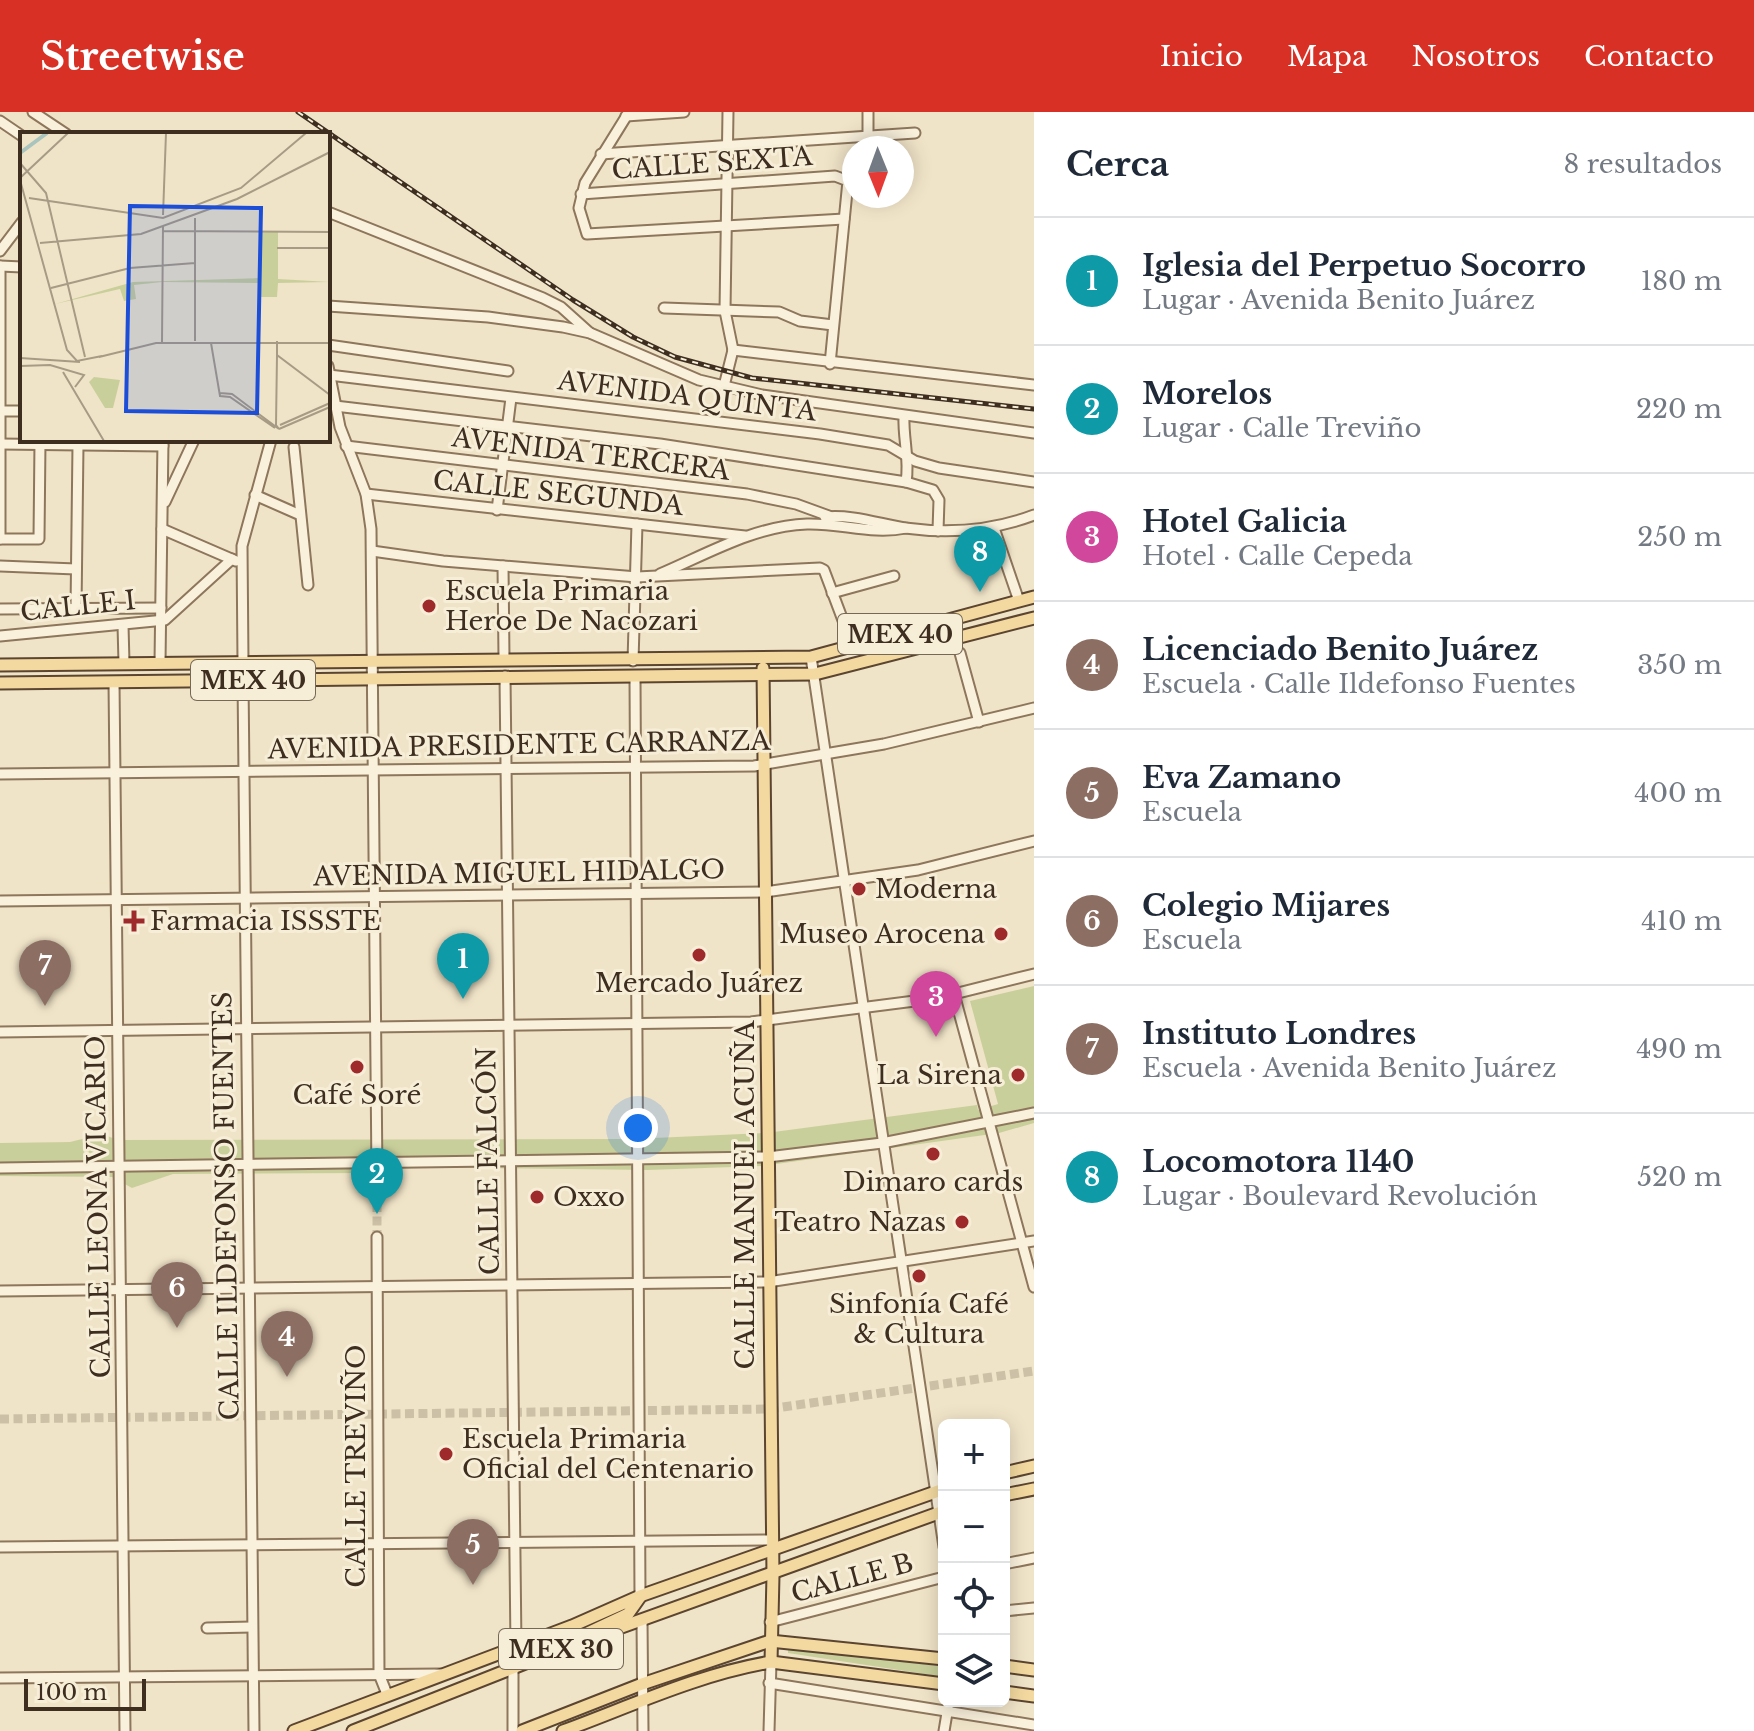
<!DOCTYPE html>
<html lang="es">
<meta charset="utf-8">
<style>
:root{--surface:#fff;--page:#f2f2f3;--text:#1f2937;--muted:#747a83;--line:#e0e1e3;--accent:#d93025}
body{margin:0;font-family:"Libre Baskerville",serif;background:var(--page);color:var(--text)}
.controls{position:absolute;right:24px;bottom:24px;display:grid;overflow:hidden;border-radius:12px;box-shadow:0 4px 20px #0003}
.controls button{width:72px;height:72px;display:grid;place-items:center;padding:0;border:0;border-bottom:2px solid var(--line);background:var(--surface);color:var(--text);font:40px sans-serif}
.compass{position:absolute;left:842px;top:24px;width:72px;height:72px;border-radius:50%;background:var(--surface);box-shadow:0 4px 20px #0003;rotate:179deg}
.scale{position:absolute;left:24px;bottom:20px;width:122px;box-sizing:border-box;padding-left:8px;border:4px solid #3d2e20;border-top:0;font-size:22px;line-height:28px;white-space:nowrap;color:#3d2e20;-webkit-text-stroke:6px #f7eed8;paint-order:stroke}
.you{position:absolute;left:638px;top:1016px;width:28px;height:28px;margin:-20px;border:6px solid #fff;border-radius:50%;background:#1a73e8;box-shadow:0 0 0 12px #1a73e833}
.badge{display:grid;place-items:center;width:52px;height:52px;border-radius:50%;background:var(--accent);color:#fff;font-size:26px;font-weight:700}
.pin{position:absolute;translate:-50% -66px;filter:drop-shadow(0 2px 4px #0008)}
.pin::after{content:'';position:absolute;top:42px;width:28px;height:24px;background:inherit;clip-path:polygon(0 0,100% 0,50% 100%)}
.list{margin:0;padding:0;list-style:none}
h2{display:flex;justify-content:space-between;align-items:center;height:104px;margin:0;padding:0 32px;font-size:34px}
h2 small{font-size:26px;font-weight:400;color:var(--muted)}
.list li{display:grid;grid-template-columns:52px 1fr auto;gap:24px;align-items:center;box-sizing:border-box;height:128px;padding:0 32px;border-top:2px solid var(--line)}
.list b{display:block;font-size:30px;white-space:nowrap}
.list p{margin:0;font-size:26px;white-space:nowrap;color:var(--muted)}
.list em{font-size:26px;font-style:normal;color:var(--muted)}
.icon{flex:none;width:44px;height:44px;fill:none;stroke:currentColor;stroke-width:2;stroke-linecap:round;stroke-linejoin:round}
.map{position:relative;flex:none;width:1034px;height:1619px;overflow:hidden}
header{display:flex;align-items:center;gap:48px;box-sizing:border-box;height:112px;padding:0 40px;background:var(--accent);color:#fff}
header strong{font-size:38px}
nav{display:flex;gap:44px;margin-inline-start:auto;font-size:28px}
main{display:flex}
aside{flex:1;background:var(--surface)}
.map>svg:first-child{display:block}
.green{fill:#c9cf9b}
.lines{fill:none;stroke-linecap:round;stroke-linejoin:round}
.minor-tunnel{stroke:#ccc0a6;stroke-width:9;stroke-dasharray:9 4.5;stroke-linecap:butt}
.minor-casing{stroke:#8d765c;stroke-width:13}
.major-casing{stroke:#5b4430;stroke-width:15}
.minor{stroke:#faf1dc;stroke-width:9}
.major{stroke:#f3d9a0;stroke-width:11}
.rail-casing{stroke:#3d2e20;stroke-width:5}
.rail{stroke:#f7eed8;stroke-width:2;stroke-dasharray:6;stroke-linecap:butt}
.poi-dot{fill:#9e2a2b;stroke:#f7eed8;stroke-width:3}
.labels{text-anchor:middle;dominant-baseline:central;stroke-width:6;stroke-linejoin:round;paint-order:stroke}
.shield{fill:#f7eed8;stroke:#756857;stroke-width:2}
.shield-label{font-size:24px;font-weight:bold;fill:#3d2e20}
.street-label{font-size:26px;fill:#3d2e20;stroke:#f7eed8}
.poi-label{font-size:26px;fill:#3d2e20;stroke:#f7eed8;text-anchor:start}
.inset-river{fill:none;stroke:#a9c4bc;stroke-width:4}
.inset-road{fill:none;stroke:#a89b85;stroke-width:2}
.view{fill:#1d4ed8;fill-opacity:0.15;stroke:#1d4ed8;stroke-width:4}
.inset-edge{fill:none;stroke:#3d2e20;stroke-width:4}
</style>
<header>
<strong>Streetwise</strong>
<nav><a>Inicio</a><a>Mapa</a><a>Nosotros</a><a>Contacto</a></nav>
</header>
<main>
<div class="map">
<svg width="1034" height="1619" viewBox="0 0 1034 1619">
<rect width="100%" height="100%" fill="#f0e4c8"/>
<g class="green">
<polygon points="1034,874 1034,1011 999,1021 762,1054 648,1058 392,1055 372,1061 173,1062 132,1076 112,1065 0,1064 0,1031 70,1030 102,1022 118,1028 632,1027 766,1021 977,993 978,998 998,992 970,889"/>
<polygon points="819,1536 944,1555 944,1565 788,1541 788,1537"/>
</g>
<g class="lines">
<g class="minor-tunnel">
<polyline points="377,1064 377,1125"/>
<polyline points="0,1307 769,1297 1034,1259"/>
</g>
<g class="minor-casing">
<g id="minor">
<polyline points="33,0 66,22"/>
<polyline points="629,0 585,71 579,96 587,122 844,107"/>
<polyline points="728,0 725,199 733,238"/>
<polyline points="868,0 868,24"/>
<polyline points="626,4 684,0"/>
<polyline points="0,9 22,24"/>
<polyline points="601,42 915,21"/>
<polyline points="581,82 835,64 848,69 830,252"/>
<polyline points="328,100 543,186 561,195 590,221"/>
<polyline points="0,139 22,110"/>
<polyline points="0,154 0,427"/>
<polyline points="0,154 22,155"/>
<polyline points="328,194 488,205 563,215 590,221 699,268 762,283 1034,321"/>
<polyline points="664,196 779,200 800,209 833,213"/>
<polyline points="328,233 508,259"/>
<polyline points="733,238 1034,273"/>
<polyline points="328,254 340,315 366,382 371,417 377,1064"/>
<polyline points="329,263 820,322 888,333 915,349 939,356 1034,370"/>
<polyline points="724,274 733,238"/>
<polyline points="335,294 660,332 906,370 933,378 939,388 938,419"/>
<polyline points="0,299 22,299"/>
<path d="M 904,305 C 903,327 910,348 906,370"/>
<polyline points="0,332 163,334"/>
<polyline points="346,334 747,382 796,392 829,404"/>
<polyline points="294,335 308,473"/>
<polyline points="366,382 745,424"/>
<polyline points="255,383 298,402"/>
<polyline points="165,390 194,328"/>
<polyline points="497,398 511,286"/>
<path d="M 825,405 C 851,402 880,412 905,416 C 950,422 992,419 1034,403"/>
<polyline points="994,416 1019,489"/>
<polyline points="162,417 236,449"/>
<polyline points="0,427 39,427 40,330"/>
<polyline points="372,439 443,449 637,465 820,456 824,458 853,535"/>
<polyline points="0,454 76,457"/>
<polyline points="503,454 504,546"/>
<path d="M 660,462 C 707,442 754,414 807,412 C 841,411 872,423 906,416"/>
<polyline points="832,481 894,464"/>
<polyline points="0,497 161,496"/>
<polyline points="76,497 78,333"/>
<polyline points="123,513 124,551"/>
<polyline points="0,524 165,508 232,447"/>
<polyline points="960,541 979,610"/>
<polyline points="811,545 944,1435"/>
<polyline points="633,549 637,412"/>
<polyline points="243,550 242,434 271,328"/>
<polyline points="160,551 163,328"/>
<polyline points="505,564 516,1534"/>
<polyline points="635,565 640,1484"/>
<polyline points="243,568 254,1619"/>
<polyline points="114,570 125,1619"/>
<polyline points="0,662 754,654 884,632 1034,596"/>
<polyline points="0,789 765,780 918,758 1034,729"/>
<polyline points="954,882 1034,1175"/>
<polyline points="0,920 751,910 938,886 1034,862"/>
<polyline points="0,1056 768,1045 882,1031 1034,1001"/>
<polyline points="377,1125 379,1562 387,1582"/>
<polyline points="0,1179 768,1170 1034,1129"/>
<polyline points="0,1435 772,1428"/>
<polyline points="1004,1452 1034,1446"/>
<polyline points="1004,1499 1034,1496"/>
<polyline points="642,1508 643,1619"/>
<polyline points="770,1510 944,1465"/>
<polyline points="207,1516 252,1515"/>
<polyline points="513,1555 513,1619"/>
<polyline points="0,1566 440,1562"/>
<polyline points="769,1571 1034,1613"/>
<polyline points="769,1619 771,1550"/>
<polyline points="944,1619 949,1589"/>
</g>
</g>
<g class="major-casing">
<g id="major">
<polyline points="0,553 811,545 1034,485"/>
<polyline points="763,556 773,1463 771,1550"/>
<polyline points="0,571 815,562 1034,506"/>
<polyline points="1004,1361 1034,1354"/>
<polyline points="1004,1383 1034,1377"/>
<polyline points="579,1525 628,1502 640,1485"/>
<polyline points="1004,1554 1034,1558"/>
<polyline points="1004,1580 1034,1584"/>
<polyline points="294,1619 572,1514 640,1484 944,1377"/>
<polyline points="353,1619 566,1535 944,1399"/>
<polyline points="522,1619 642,1572 770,1529 944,1547"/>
<path d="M 563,1619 C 631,1594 699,1562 771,1550 L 944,1572"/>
</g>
</g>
<use href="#minor" class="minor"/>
<use href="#major" class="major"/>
<g class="rail-casing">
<polyline id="rail" points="298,0 573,188 633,225 675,245 752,266 1034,297"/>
</g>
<use href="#rail" class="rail"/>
</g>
<g class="poi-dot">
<circle cx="429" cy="494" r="8"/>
<circle cx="859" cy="777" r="8"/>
<path d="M130 797h8v8h8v8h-8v8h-8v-8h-8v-8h8z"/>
<circle cx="1001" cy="822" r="8"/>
<circle cx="699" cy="843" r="8"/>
<circle cx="357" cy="955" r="8"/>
<circle cx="1018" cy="963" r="8"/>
<circle cx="933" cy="1042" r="8"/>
<circle cx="537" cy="1085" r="8"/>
<circle cx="962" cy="1110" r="8"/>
<circle cx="919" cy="1164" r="8"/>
<circle cx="446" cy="1342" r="8"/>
</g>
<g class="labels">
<g class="shield">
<rect x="838" y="502" width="124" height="40" rx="6"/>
<rect x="191" y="548" width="124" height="40" rx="6"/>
<rect x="499" y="1517" width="124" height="40" rx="6"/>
</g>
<g class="shield-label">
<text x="900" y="522">MEX 40</text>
<text x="253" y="568">MEX 40</text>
<text x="561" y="1537">MEX 30</text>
</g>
<g class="street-label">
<text transform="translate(712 51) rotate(-4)">CALLE SEXTA</text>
<text transform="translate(687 284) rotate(7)">AVENIDA QUINTA</text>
<text transform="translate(591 342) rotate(7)">AVENIDA TERCERA</text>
<text transform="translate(558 381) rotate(6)">CALLE SEGUNDA</text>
<text transform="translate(78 494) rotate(-6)">CALLE I</text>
<text transform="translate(519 633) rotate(-1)">AVENIDA PRESIDENTE CARRANZA</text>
<text transform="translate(519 761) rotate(-1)">AVENIDA MIGUEL HIDALGO</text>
<text transform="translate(488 1049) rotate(-91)">CALLE FALCÓN</text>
<text transform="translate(745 1083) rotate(-90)">CALLE MANUEL ACUÑA</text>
<text transform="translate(226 1094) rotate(-91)">CALLE ILDEFONSO FUENTES</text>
<text transform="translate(98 1095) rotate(-91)">CALLE LEONA VICARIO</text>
<text transform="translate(356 1354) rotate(-90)">CALLE TREVIÑO</text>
<text transform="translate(852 1466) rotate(-15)">CALLE B</text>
</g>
<g class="poi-label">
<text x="445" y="479">Escuela Primaria<tspan x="445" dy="30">Heroe De Nacozari</tspan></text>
<text x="875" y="777">Moderna</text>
<text x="150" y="809">Farmacia ISSSTE</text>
<text x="985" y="822" text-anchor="end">Museo Arocena</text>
<text x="699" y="871" text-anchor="middle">Mercado Juárez</text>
<text x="1002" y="963" text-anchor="end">La Sirena</text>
<text x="357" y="983" text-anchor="middle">Café Soré</text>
<text x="933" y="1070" text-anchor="middle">Dimaro cards</text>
<text x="553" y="1085">Oxxo</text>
<text x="946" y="1110" text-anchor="end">Teatro Nazas</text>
<text x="919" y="1192" text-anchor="middle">Sinfonía Café<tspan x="919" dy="30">&amp; Cultura</tspan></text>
<text x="462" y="1327">Escuela Primaria<tspan x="462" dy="30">Oficial del Centenario</tspan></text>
</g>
</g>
<g transform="translate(20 20)">
<rect width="310" height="310" fill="#f0e4c8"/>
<path d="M 241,100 L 258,100 L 258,147 L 310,150 L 258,151 L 257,165 L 241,165 L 240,151 L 142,150 L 114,153 L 116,167 L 104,169 L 100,157 L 35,172 L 113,150 L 240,146 ZM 74,245 L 100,248 L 93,276 L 85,276 L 69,250 Z" fill="#c9cf9b"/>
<path class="inset-river" d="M 0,21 L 27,1"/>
<path class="inset-road" d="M 0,31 L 26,61 L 65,225M 0,46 L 48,1M 0,48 L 47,218 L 57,229 L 82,224M 9,66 L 143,86 L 221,56 L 286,1M 143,83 L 146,1M 143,99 L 310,100M 20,111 L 121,102 L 217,67 L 310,20M 257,116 L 310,116M 31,156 L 110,136 L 175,131M 175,209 L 175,86M 257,209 L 257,223 L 310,263M 142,210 L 143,94M 191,211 L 200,264 L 210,265 L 255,296M 79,225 L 136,211 L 310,211M 0,226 L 60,230M 0,234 L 30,233 L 64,243 L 55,255M 43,240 L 84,309M 200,261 L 212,262 L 259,297 L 256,293M 256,293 L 257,223M 260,293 L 310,271M 259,297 L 310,275"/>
<path class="view" d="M 110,74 L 241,76 L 237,281 L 106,279 Z"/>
<rect width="310" height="310" class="inset-edge"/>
</g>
</svg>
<div class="controls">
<button>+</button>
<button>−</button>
<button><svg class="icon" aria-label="locate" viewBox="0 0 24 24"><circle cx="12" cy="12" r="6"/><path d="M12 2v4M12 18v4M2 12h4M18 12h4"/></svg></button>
<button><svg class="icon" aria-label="layers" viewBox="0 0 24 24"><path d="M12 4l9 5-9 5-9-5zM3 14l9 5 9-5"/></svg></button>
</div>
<svg class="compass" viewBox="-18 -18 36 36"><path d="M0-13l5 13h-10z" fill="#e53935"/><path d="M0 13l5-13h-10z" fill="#747a83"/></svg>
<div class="scale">100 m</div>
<div class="you"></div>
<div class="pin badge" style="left:463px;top:887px;background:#0f9aa8">1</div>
<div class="pin badge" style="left:377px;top:1102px;background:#0f9aa8">2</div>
<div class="pin badge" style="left:936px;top:925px;background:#d1479c">3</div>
<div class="pin badge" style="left:287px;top:1265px;background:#8d6e63">4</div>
<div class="pin badge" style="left:473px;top:1473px;background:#8d6e63">5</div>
<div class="pin badge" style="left:177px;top:1216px;background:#8d6e63">6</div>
<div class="pin badge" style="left:45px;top:894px;background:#8d6e63">7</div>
<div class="pin badge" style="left:980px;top:480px;background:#0f9aa8">8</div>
</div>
<aside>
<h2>Cerca<small>8 resultados</small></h2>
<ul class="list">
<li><span class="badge" style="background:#0f9aa8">1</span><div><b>Iglesia del Perpetuo Socorro</b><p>Lugar · Avenida Benito Juárez</p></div><em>180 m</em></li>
<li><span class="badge" style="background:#0f9aa8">2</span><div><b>Morelos</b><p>Lugar · Calle Treviño</p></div><em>220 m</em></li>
<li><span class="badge" style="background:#d1479c">3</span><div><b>Hotel Galicia</b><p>Hotel · Calle Cepeda</p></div><em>250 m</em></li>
<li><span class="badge" style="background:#8d6e63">4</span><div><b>Licenciado Benito Juárez</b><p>Escuela · Calle Ildefonso Fuentes</p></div><em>350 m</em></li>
<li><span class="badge" style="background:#8d6e63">5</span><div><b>Eva Zamano</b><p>Escuela</p></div><em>400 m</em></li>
<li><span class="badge" style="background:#8d6e63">6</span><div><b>Colegio Mijares</b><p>Escuela</p></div><em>410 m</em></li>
<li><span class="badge" style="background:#8d6e63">7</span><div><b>Instituto Londres</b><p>Escuela · Avenida Benito Juárez</p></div><em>490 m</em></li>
<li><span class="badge" style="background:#0f9aa8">8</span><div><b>Locomotora 1140</b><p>Lugar · Boulevard Revolución</p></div><em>520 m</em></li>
</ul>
</aside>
</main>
